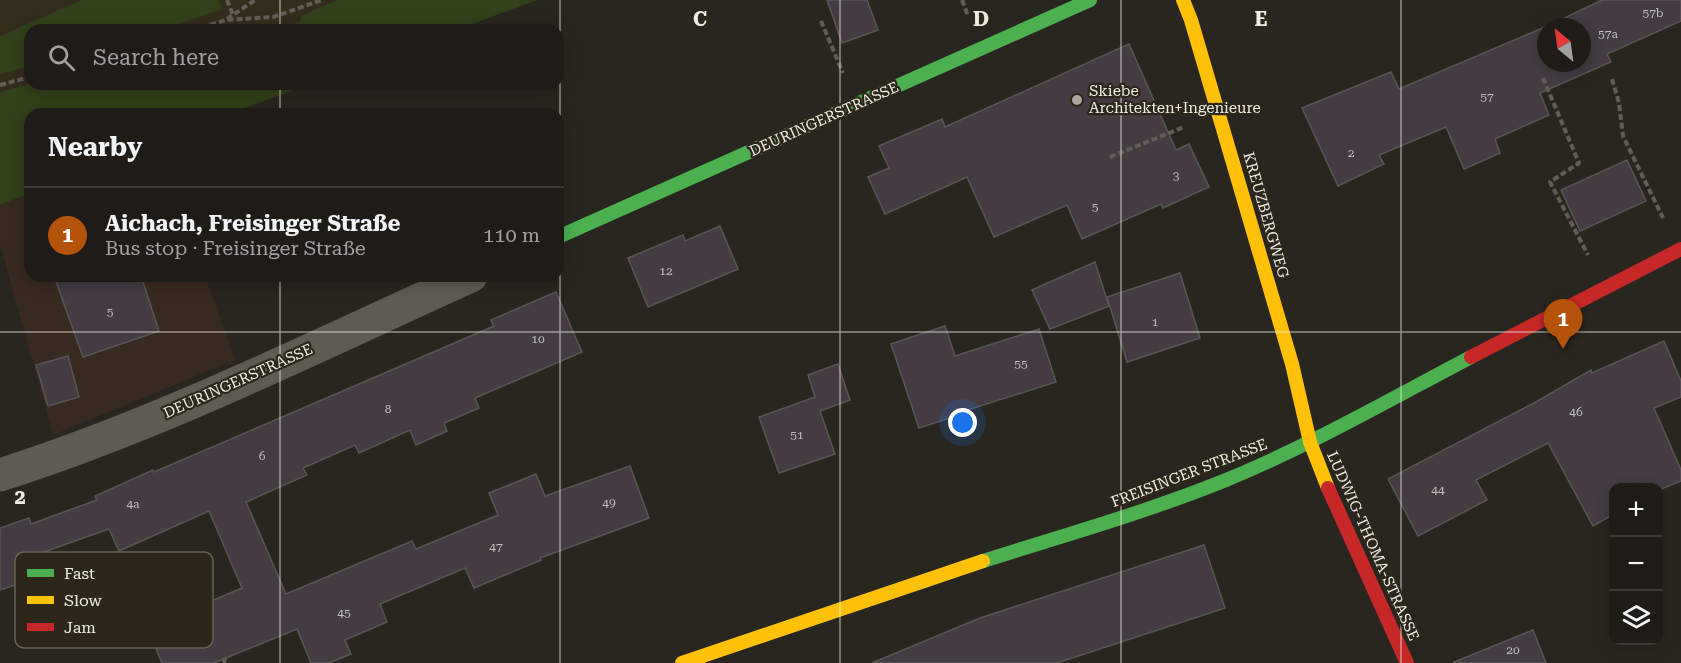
<!DOCTYPE html>
<meta charset="utf-8">
<style>
:root{--surface:#1f1c17;--page:#272520;--text:#f1f3f6;--muted:#a1a1a1;--line:#3c3a36;--accent:#b45309}
body{margin:0;font-family:"Roboto Serif",serif;background:var(--page);color:var(--text)}
.controls{position:absolute;right:18px;bottom:18px;display:grid;overflow:hidden;border-radius:12px;box-shadow:0 3px 15px #0003}
.controls button{width:54px;height:54px;display:grid;place-items:center;padding:0;border:0;border-bottom:2px solid var(--line);background:var(--surface);color:var(--text);font:30px sans-serif}
.compass{position:absolute;left:1537px;top:18px;width:54px;height:54px;border-radius:50%;background:var(--surface);box-shadow:0 3px 15px #0003;rotate:331deg}
.you{position:absolute;left:963px;top:423px;width:21px;height:21px;margin:-15px;border:4px solid #fff;border-radius:50%;background:#1a73e8;box-shadow:0 0 0 9px #1a73e833}
.badge{display:grid;place-items:center;width:39px;height:39px;border-radius:50%;background:var(--accent);color:#fff;font-size:20px;font-weight:700}
.pin{position:absolute;translate:-50% -50px;filter:drop-shadow(0 2px 3px #0008)}
.pin::after{content:'';position:absolute;top:32px;width:21px;height:18px;background:inherit;clip-path:polygon(0 0,100% 0,50% 100%)}
.list{margin:0;padding:0;list-style:none}
h2{display:flex;justify-content:space-between;align-items:center;height:78px;margin:0;padding:0 24px;font-size:26px}
h2 small{font-size:20px;font-weight:400;color:var(--muted)}
.list li{display:grid;grid-template-columns:39px 1fr auto;gap:18px;align-items:center;box-sizing:border-box;height:96px;padding:0 24px;border-top:2px solid var(--line)}
.list b{display:block;font-size:22px;white-space:nowrap}
.list p{margin:0;font-size:20px;white-space:nowrap;color:var(--muted)}
.list em{font-size:20px;font-style:normal;color:var(--muted)}
.icon{flex:none;width:33px;height:33px;fill:none;stroke:currentColor;stroke-width:2;stroke-linecap:round;stroke-linejoin:round}
.map{position:relative;flex:none;width:1681px;height:663px;overflow:hidden}
.search{position:absolute;background:var(--surface);box-shadow:0 3px 15px #0003;left:24px;top:24px;width:540px;height:66px;display:flex;align-items:center;gap:15px;box-sizing:border-box;padding:0 21px;border-radius:18px;color:var(--muted);font-size:22px}
.panel{position:absolute;background:var(--surface);box-shadow:0 3px 15px #0003;left:24px;top:108px;width:540px;height:174px;border-radius:18px}
.map>svg:first-child{display:block}
.commercial{fill:#382a20}
.medical{fill:#342c1d}
.green{fill:#324119}
.building{fill:#443b43;stroke:#585555;stroke-width:1.5;fill-rule:evenodd}
.lines{fill:none;stroke-linecap:round;stroke-linejoin:round}
.path{stroke:#625d56;stroke-width:4;stroke-dasharray:6 3;stroke-linecap:butt}
.street{stroke:#605b52;stroke-width:33}
.fast{stroke:#4caf50;stroke-width:14}
.slow{stroke:#ffc107;stroke-width:14}
.jam{stroke:#c62828;stroke-width:14}
.grid{fill:none;stroke:#efebe3;stroke-width:1.5;stroke-opacity:0.55}
.poi-dot{fill:#aaa69e;stroke:#2d271b;stroke-width:2}
.labels{text-anchor:middle;dominant-baseline:central;stroke-width:4.5;stroke-linejoin:round;paint-order:stroke}
.number-label{font-size:12px;fill:#c4bfbb}
.poi-label{font-size:15px;fill:#efebe3;stroke:#2d271b;text-anchor:start}
.street-label{font-size:15px;fill:#efebe3;stroke:#2d271b}
.key{fill:#2d271b;stroke:#676257;stroke-width:1.5}
.key-label{font-size:16px;fill:#efebe3}
.grid-label{font-size:20px;text-anchor:middle;font-weight:bold;fill:#efebe3;stroke:#2d271b;stroke-width:4.5;stroke-linejoin:round;paint-order:stroke}
</style>
<div class="map">
<svg width="1681" height="663" viewBox="0 0 1681 663">
<rect width="100%" height="100%" fill="#29261f"/>
<polygon class="commercial" points="30,193 30,276 205,276 235,360 53,435 0,244 0,205"/>
<polygon class="medical" points="0,0 436,0 362,30 30,30 30,114 0,179"/>
<g class="green">
<polygon points="82,0 218,0 223,9 160,30 30,30 30,66 0,74 0,36"/>
<polygon points="337,0 537,0 456,30 242,30 275,23 277,28 300,22 301,16"/>
<polygon points="30,84 310,84 229,114 30,114 30,193 0,205 0,92"/>
</g>
<g class="building">
<polygon points="827,0 867,0 878,30 842,43"/>
<path d="M 1602,0 L 1681,0 L 1681,21 L 1607,54 L 1611,62 L 1540,93 L 1549,115 L 1495,139 L 1500,153 L 1464,169 L 1446,127 L 1379,155 L 1384,164 L 1338,186 L 1302,108 L 1391,72 L 1399,89 L 1552,24 ZM 1546,27 L 1582,27 L 1582,63 L 1546,63 Z"/>
<polygon points="1129,44 1176,150 1189,144 1209,187 1163,208 1161,204 1082,239 1067,205 994,237 967,177 885,214 868,177 889,168 879,146 942,119 945,127"/>
<polygon points="1627,160 1646,201 1580,231 1561,190"/>
<polygon points="720,226 738,269 648,307 628,258 683,235 685,241"/>
<polygon points="1095,262 1109,306 1050,329 1032,290"/>
<polygon points="1180,273 1200,338 1127,362 1107,297"/>
<polygon points="54,276 141,276 159,331 83,357"/>
<polygon points="556,292 582,352 475,398 479,408 444,423 447,431 416,445 410,430 359,453 355,445 303,468 307,475 246,502 286,594 412,541 416,549 498,515 489,493 536,474 545,496 630,466 649,518 540,558 541,560 474,588 465,568 380,604 387,622 345,640 351,654 329,663 311,663 297,629 214,663 162,663 147,628 242,588 209,511 119,551 109,529 41,553 56,599 26,609 18,584 0,590 0,528 29,518 31,524 97,500 95,496 153,470 154,472 494,326 491,320"/>
<polygon points="945,326 955,356 1039,329 1056,382 955,414 956,416 919,428 891,344"/>
<polygon points="1664,341 1681,381 1681,397 1654,408 1681,470 1681,481 1659,490 1659,488 1614,488 1614,514 1593,526 1548,443 1476,480 1487,500 1418,536 1388,479 1534,403 1591,370 1592,373"/>
<polygon points="68,356 79,397 48,406 36,365"/>
<polygon points="838,364 850,400 820,411 835,454 779,473 759,417 815,397 808,375"/>
<polygon points="1204,545 1225,608 1057,663 872,663 980,618"/>
<polygon points="1533,630 1546,663 1454,663 1454,662"/>
</g>
<g class="lines">
<g class="path">
<polyline points="227,0 233,15"/>
<polyline points="962,0 968,16"/>
<polyline points="227,19 255,0"/>
<polyline points="821,21 843,73"/>
<polyline points="193,30 226,20 273,17 322,0"/>
<polyline points="1543,78 1579,163 1550,182 1588,255"/>
<polyline points="1612,79 1619,103 1623,136 1663,218"/>
<polyline points="0,85 30,77"/>
<polyline points="1110,157 1184,127"/>
<polyline points="224,663 225,658"/>
</g>
<path class="street" d="M 0,475 C 163,423 316,346 471,276"/>
<g class="fast">
<polyline points="558,237 1090,0"/>
<path d="M 983,561 C 1065,535 1147,512 1226,480 C 1311,445 1391,399 1471,357"/>
</g>
<g class="slow">
<polyline points="1183,0 1191,20 1292,364 1310,442 1328,488"/>
<polyline points="682,663 983,561"/>
</g>
<g class="jam">
<polyline points="1471,357 1681,249"/>
<polyline points="1328,488 1407,663"/>
</g>
</g>
<path class="grid" d="M 280,0 L 280,30M 560,0 L 560,663M 840,0 L 840,663M 1121,0 L 1121,663M 1401,0 L 1401,663M 280,84 L 280,114M 280,276 L 280,663M 0,332 L 1681,332"/>
<circle class="poi-dot" cx="1077" cy="100" r="6"/>
<g class="labels">
<g class="number-label">
<text x="1653" y="13">57b</text>
<text x="1608" y="34">57a</text>
<text x="1487" y="97">57</text>
<text x="1351" y="153">2</text>
<text x="1176" y="176">3</text>
<text x="1095" y="207">5</text>
<text x="666" y="271">12</text>
<text x="110" y="312">5</text>
<text x="1155" y="322">1</text>
<text x="538" y="339">10</text>
<text x="1021" y="364">55</text>
<text x="388" y="409">8</text>
<text x="1576" y="412">46</text>
<text x="797" y="435">51</text>
<text x="262" y="456">6</text>
<text x="1438" y="490">44</text>
<text x="609" y="503">49</text>
<text x="133" y="504">4a</text>
<text x="496" y="547">47</text>
<text x="344" y="613">45</text>
<text x="1513" y="650">20</text>
</g>
<g class="poi-label">
<text x="1089" y="91">Skiebe<tspan x="1089" dy="17">Architekten+Ingenieure</tspan></text>
</g>
<g class="street-label">
<text transform="translate(824 119) rotate(-24)">DEURINGERSTRASSE</text>
<text transform="translate(1266 215) rotate(74)">KREUZBERGWEG</text>
<text transform="translate(238 381) rotate(-24)">DEURINGERSTRASSE</text>
<text transform="translate(1189 473) rotate(-21)">FREISINGER STRASSE</text>
<text transform="translate(1373 546) rotate(66)">LUDWIG-THOMA-STRASSE</text>
</g>
</g>
<rect x="15" y="552" width="198" height="96" rx="9" class="key"/>
<rect x="27" y="569" width="27" height="8" fill="#4caf50"/>
<rect x="27" y="596" width="27" height="8" fill="#ffc107"/>
<rect x="27" y="623" width="27" height="8" fill="#c62828"/>
<g class="key-label">
<text x="64" y="579">Fast</text>
<text x="64" y="606">Slow</text>
<text x="64" y="633">Jam</text>
</g>
<g class="grid-label">
<text x="700" y="26">C</text>
<text x="981" y="26">D</text>
<text x="1261" y="26">E</text>
<text x="20" y="504">2</text>
</g>
</svg>
<div class="controls">
<button>+</button>
<button>−</button>
<button><svg class="icon" aria-label="layers" viewBox="0 0 24 24"><path d="M12 4l9 5-9 5-9-5zM3 14l9 5 9-5"/></svg></button>
</div>
<svg class="compass" viewBox="-18 -18 36 36"><path d="M0-13l5 13h-10z" fill="#e53935"/><path d="M0 13l5-13h-10z" fill="#a1a1a1"/></svg>
<div class="you"></div>
<div class="pin badge" style="left:1563px;top:349px">1</div>
<div class="search"><svg class="icon" aria-label="search" viewBox="0 0 24 24"><circle cx="10" cy="10" r="6"/><path d="M15 15l6 6"/></svg>Search here</div>
<section class="panel">
<h2>Nearby<small></small></h2>
<ul class="list">
<li><span class="badge">1</span><div><b>Aichach, Freisinger Straße</b><p>Bus stop · Freisinger Straße</p></div><em>110 m</em></li>
</ul>
</section>
</div>
